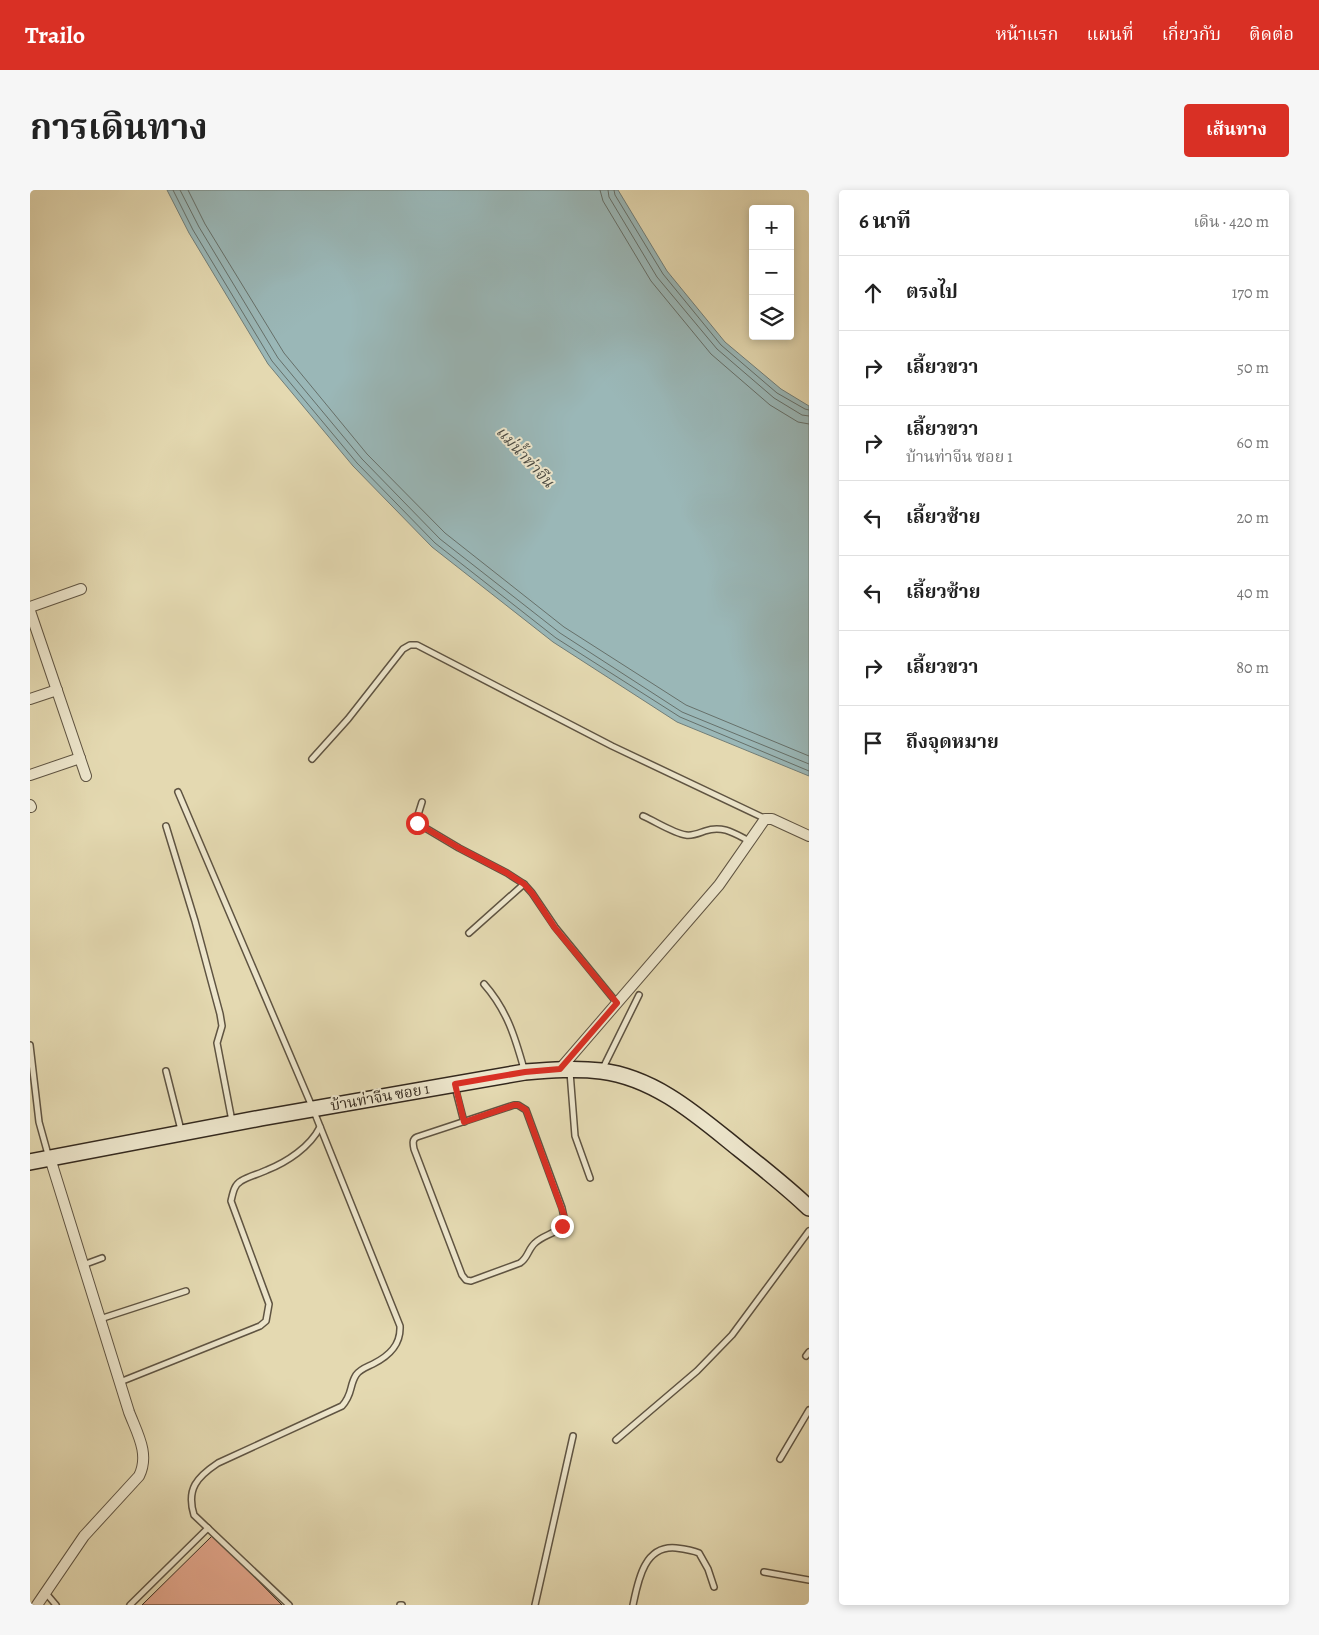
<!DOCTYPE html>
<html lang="th">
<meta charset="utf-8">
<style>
:root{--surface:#fff;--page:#f6f6f6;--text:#222;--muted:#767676;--line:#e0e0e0;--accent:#d93025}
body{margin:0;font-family:Alegreya,"Noto Serif Thai",serif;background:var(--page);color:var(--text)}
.controls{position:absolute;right:15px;top:15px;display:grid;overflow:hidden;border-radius:5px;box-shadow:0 2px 8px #0003}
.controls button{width:45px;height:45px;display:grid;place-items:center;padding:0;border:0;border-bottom:1px solid var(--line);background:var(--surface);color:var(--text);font:25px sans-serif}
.stop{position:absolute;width:15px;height:15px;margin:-11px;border:4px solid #d93025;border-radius:50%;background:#fff}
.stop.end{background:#d93025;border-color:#fff;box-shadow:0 1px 5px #0008}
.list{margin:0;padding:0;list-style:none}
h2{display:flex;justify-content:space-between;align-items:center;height:65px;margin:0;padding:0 20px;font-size:21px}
h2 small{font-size:16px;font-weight:400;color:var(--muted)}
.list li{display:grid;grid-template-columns:32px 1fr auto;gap:15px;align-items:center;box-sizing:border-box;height:75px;padding:0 20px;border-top:1px solid var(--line)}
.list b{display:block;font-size:19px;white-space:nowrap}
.list p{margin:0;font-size:16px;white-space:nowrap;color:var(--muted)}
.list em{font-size:16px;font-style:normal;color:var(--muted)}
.icon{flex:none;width:28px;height:28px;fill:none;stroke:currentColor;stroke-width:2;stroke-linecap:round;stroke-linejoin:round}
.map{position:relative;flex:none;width:779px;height:1415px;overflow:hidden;border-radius:5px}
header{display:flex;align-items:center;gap:30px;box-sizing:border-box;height:70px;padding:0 25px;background:var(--accent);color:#fff}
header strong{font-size:24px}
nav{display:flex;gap:28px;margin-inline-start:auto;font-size:18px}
.intro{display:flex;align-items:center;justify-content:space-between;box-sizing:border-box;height:120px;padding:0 30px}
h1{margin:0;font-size:35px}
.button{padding:12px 22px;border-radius:5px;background:var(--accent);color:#fff;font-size:18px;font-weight:700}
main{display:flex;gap:30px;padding:0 30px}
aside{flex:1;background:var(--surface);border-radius:5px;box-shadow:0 2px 8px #0003}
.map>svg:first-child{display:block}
.water{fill:#9ab7b7;stroke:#717e79}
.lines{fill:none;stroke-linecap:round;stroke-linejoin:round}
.shore{stroke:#66706a;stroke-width:1}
.building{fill:#e5a78d;stroke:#33281d}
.lane-casing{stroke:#5f5442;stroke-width:8}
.street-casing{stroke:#5f5442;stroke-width:12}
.secondary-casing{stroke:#33281d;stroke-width:18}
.lane{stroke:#ede6cc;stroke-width:5}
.street{stroke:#ede6cc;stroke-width:10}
.secondary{stroke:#ede6cc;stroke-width:15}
.route{stroke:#d93025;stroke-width:6}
.labels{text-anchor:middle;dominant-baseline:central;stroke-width:4;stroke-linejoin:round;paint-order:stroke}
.street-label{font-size:15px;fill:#33281d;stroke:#ede6cc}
.water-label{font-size:16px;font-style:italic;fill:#4d4c44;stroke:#ede6cc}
</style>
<header>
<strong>Trailo</strong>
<nav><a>หน้าแรก</a><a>แผนที่</a><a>เกี่ยวกับ</a><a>ติดต่อ</a></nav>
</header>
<div class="intro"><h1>การเดินทาง</h1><a class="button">เส้นทาง</a></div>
<main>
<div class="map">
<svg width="779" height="1415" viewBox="0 0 779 1415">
<rect width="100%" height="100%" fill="#e4d9b1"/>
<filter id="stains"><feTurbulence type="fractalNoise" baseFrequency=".004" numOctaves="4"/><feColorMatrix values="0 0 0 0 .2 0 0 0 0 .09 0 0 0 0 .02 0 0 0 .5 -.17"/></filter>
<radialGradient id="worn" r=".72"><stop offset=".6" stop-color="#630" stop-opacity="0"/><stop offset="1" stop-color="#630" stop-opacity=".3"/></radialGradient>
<polygon class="water" points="137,0 588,0 637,81 695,152 751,199 779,216 779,586 647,532 523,452 402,357 323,276 238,174 159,43"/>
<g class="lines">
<g class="shore">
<polyline points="143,0 163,40 242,171 327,273 405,353 526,448 650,527 779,581"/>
<polyline points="150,0 169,37 248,168 332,269 410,349 530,443 652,522 779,574"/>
<polyline points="158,0 175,34 254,163 337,264 415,343 534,437 656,515 779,566"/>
<polyline points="570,0 573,11 621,91 681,164 740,215 768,232 779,234"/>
<polyline points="578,0 579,7 627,87 687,159 744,208 772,225 779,226"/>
<polyline points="584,0 585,5 633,84 691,155 747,203 775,219 779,220"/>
</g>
</g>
<polygon class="building" points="183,1345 252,1415 112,1415"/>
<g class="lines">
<g class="lane-casing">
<g id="lane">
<polyline points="282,569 318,529 373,459 380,455 387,455 582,556 736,629"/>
<path d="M 148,602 L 283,919 L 370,1136 C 371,1155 359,1166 343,1174 C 337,1177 330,1179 326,1185 C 319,1196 323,1204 312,1216 L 188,1273 C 167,1287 156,1299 164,1325 L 259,1415"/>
<polyline points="392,612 387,628 387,633 429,658 477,683 494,694 502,703 525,737 587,813"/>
<path d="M 613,626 C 625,631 643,643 656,645 C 663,646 669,643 675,641 C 692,635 704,643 719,651"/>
<polyline points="136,636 165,731 190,824 192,836 187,853 202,931"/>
<polyline points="439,743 494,694"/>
<path d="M 454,794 C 477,820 485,847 494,879"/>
<polyline points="0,855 9,932 19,968"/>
<polyline points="572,880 609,805"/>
<polyline points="136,881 151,940"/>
<polyline points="540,882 545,946 560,988"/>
<polyline points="425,897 434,932"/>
<path d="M 484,915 L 488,915 L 496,920 L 532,1018 L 535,1032 C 528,1044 514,1044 505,1053 C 498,1059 498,1068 490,1073 L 441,1091 L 436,1090 L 432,1085 L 384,959 C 383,954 382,949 387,947 Z"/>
<polyline points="53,1075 72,1068"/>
<polyline points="70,1129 156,1101"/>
<polyline points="776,1166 779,1162"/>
<path d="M 90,1192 L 230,1136 L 236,1131 L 239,1114 L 201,1011 C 203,1003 204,995 211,991 C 219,986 229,984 237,980 C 257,972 280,957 290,937"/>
<polyline points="586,1250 667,1181 702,1145 779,1041"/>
<polyline points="750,1269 779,1220"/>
<polyline points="734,1382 779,1390"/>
<polyline points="15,1402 26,1415"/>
<polyline points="100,1415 178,1338"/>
<polyline points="370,1415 372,1415"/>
<polyline points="505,1415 543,1246"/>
<path d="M 603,1415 C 608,1391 614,1355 646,1358 C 654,1359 662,1360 669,1363 L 678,1379 L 684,1397"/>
</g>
</g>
<g class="street-casing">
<g id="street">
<polyline points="0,417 51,399"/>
<polyline points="0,421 56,586"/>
<polyline points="0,509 27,500"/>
<polyline points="0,585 50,568"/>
<polyline points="0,615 1,617"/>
<polyline points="530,879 689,695 735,629 742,629 779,646"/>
<path d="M 7,1415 L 54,1346 L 109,1286 C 120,1264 107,1243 99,1222 L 20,968"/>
</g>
</g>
<g class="secondary-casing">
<path id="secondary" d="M 0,972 L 231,928 L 495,882 C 520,880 546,878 571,881 C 626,888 668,926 709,959 C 733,978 757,997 779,1018"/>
</g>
<use href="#lane" class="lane"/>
<use href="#street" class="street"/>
<use href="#secondary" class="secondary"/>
</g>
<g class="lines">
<polyline class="route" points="387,633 429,658 477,683 494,694 502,703 525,738 587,813 530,879 495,882 425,894 434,932 484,915 488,915 496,920 534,1025 535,1032 532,1036"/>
</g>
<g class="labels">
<g class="street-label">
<text transform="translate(350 907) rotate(-10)">บ้านท่าจีน ซอย 1</text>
</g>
<g class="water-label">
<text transform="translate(495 267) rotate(47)">แม่น้ำท่าจีน</text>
</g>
</g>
<rect width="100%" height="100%" filter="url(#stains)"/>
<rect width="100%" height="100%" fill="url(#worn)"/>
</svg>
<div class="controls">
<button>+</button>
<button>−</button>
<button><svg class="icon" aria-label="layers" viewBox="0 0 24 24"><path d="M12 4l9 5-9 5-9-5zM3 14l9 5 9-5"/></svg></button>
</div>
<div class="stop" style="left:387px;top:633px"></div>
<div class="stop end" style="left:532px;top:1036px"></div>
</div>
<aside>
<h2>6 นาที<small>เดิน · 420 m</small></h2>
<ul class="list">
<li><svg class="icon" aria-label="ahead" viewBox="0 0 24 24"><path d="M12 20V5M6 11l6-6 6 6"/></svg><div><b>ตรงไป</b></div><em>170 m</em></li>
<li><svg class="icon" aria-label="right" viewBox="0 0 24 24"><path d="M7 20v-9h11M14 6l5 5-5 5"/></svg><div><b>เลี้ยวขวา</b></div><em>50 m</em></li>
<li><svg class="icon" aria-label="right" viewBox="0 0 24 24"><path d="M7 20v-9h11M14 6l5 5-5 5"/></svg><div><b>เลี้ยวขวา</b><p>บ้านท่าจีน ซอย 1</p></div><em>60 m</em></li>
<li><svg class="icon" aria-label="left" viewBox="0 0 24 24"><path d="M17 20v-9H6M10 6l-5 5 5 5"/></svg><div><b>เลี้ยวซ้าย</b></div><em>20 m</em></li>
<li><svg class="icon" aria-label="left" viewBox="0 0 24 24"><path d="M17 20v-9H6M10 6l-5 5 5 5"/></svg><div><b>เลี้ยวซ้าย</b></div><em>40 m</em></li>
<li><svg class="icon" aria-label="right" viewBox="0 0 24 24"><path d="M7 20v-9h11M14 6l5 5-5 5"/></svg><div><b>เลี้ยวขวา</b></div><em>80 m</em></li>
<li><svg class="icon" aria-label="arrive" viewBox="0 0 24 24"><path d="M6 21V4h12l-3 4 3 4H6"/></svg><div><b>ถึงจุดหมาย</b></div></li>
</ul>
</aside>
</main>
